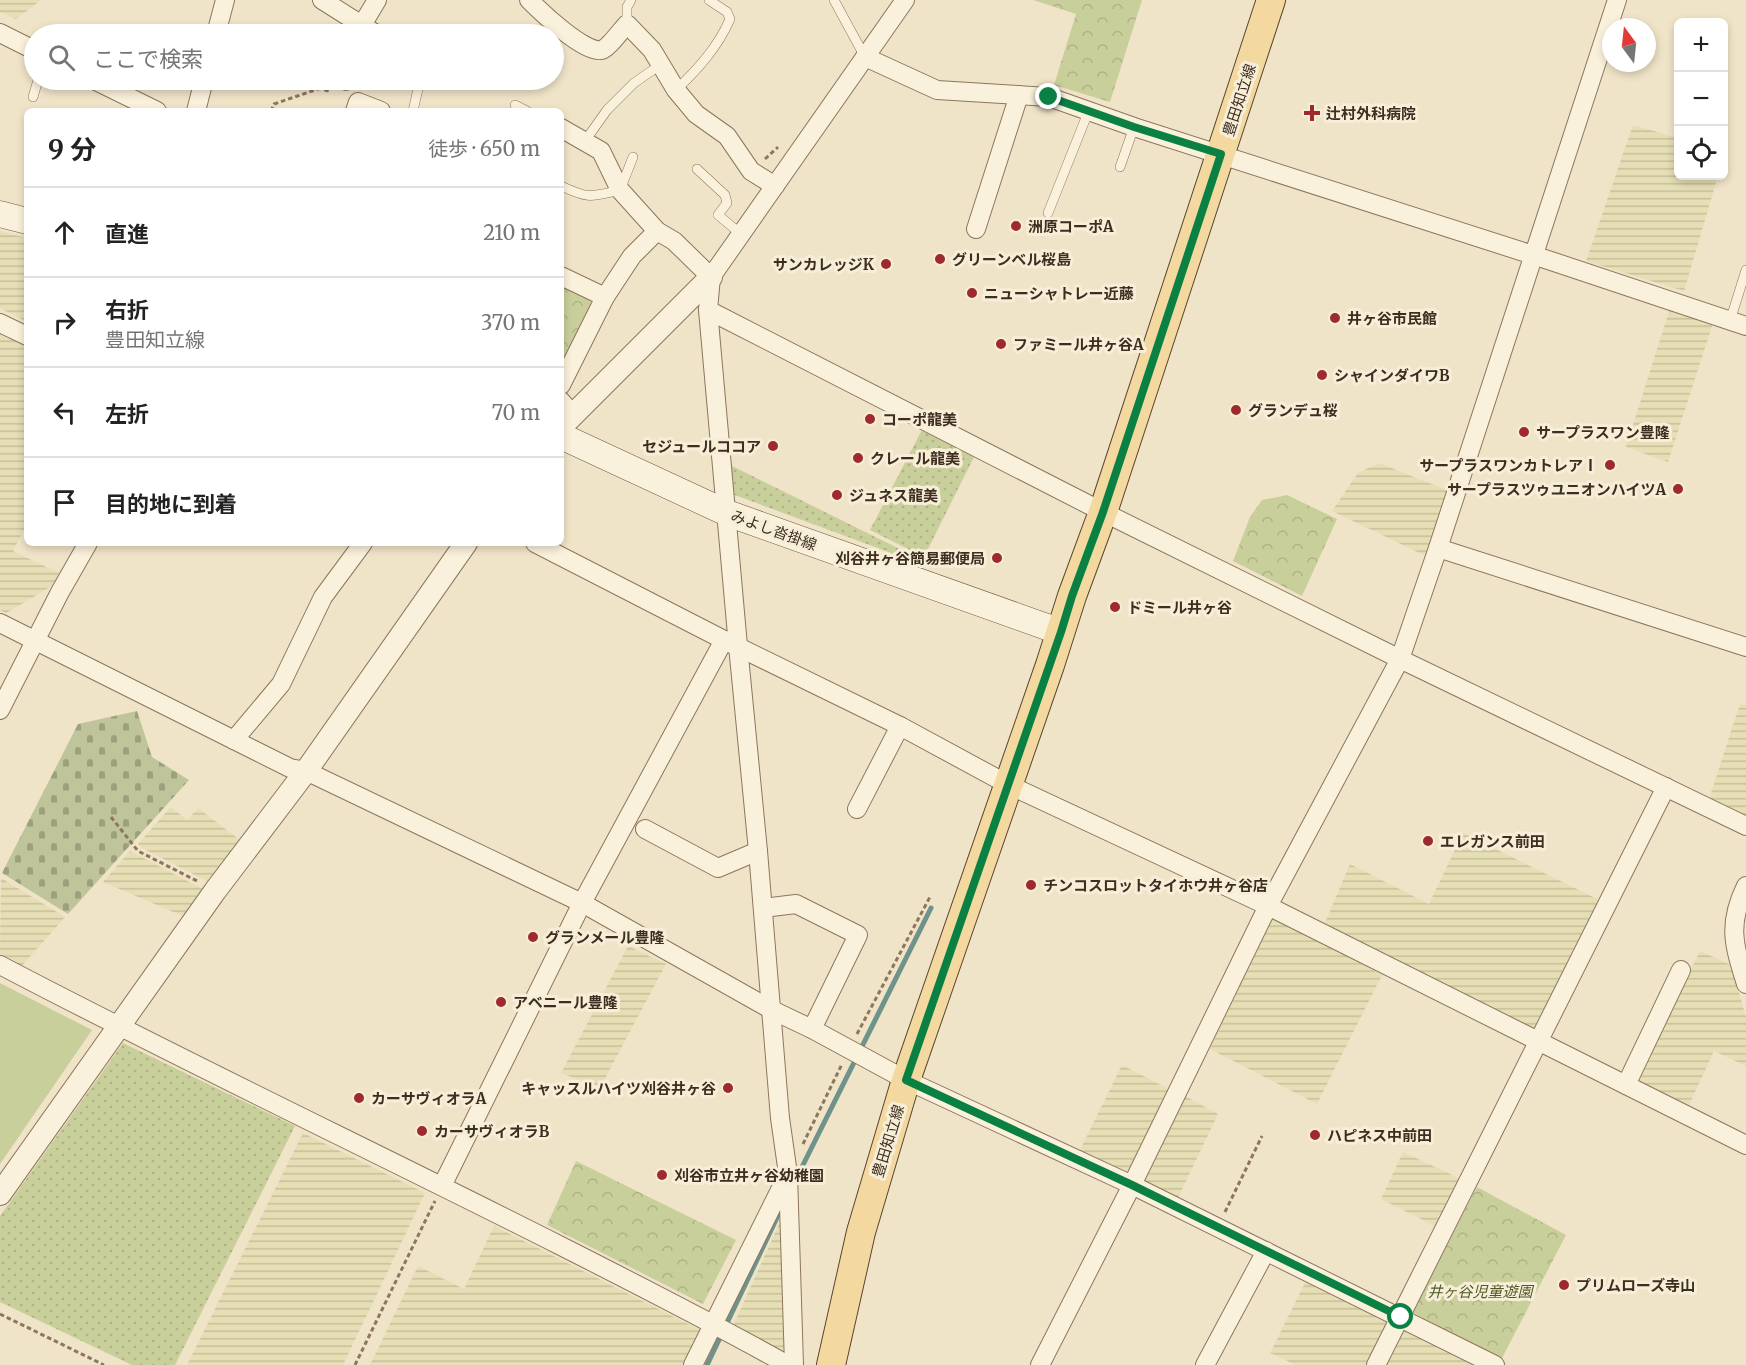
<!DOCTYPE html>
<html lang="ja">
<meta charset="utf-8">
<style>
:root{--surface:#fff;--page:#f2f2f2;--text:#222;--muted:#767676;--line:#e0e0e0}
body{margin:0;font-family:Merriweather,"Noto Sans JP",serif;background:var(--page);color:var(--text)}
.controls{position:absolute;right:18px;top:18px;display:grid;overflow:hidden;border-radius:9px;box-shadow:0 3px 9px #0003}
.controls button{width:54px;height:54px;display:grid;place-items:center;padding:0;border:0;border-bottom:2px solid var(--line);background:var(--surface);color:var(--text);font:30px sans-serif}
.compass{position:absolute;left:1602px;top:18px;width:54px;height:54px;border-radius:50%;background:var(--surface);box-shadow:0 3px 9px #0003;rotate:345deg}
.stop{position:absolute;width:18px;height:18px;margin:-14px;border:4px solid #0b8043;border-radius:50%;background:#fff}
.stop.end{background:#0b8043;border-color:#fff;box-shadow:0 2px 6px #0008}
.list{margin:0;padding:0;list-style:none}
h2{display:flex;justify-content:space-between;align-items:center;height:78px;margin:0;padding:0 24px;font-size:26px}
h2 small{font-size:20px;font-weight:400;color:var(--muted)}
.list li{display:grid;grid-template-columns:39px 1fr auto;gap:18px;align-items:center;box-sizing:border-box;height:90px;padding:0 24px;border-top:2px solid var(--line)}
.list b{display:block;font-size:22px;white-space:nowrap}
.list p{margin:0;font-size:20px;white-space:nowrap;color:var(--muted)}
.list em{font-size:20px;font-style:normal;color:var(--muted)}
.icon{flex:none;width:33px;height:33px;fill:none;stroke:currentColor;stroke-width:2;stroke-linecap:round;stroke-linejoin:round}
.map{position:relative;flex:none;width:1746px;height:1365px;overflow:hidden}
.search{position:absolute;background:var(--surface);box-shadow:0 3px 9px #0003;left:24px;top:24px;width:540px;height:66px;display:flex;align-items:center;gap:15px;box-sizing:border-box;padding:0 21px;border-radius:33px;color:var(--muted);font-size:22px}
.panel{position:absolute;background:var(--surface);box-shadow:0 3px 9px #0003;left:24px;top:108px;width:540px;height:438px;border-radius:9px}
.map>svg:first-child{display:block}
.farmland{fill:url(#farmland-rules)}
.grass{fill:url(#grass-dots)}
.cemetery{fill:url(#cemetery-stones)}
.park{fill:url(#park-crowns)}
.pitch{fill:#c9cf9b}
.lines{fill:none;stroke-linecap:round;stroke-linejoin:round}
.stream{stroke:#6f938a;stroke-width:5}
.service-casing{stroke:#8d765c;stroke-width:10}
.minor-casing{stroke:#8d765c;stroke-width:20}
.tertiary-casing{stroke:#8d765c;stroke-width:24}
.secondary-casing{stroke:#6f573f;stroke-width:27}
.primary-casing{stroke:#5b4430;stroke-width:30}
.path{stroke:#8d765c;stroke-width:3;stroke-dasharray:4.5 3;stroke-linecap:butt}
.service{stroke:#faf1dc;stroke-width:9}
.minor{stroke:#faf1dc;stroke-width:18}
.tertiary{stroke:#faf1dc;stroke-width:22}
.secondary{stroke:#faf1dc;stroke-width:26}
.primary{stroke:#f3d9a0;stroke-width:28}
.route{stroke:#0b8043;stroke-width:8}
.poi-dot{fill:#9e2a2b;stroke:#f7eed8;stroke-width:2}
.labels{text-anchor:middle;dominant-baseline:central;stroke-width:6;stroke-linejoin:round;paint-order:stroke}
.street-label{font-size:15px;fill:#3d2e20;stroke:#f7eed8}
.poi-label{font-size:15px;font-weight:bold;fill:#3d2e20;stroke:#f7eed8;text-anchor:start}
.park-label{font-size:15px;font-style:italic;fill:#4d5a26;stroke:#f7eed8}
</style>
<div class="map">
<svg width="1746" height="1365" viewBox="0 0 1746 1365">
<defs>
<pattern id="farmland-rules" width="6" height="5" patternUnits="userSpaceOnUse" patternTransform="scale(1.5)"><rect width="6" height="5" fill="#e6deb5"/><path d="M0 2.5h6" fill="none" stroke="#c6bf9b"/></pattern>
<pattern id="grass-dots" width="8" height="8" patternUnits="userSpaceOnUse" patternTransform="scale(1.5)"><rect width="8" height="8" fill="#c9cf9b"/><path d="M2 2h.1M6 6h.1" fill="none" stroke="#aeb285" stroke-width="1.8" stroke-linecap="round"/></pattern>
<pattern id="cemetery-stones" width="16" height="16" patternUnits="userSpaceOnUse" patternTransform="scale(1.5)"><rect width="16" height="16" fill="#bfc49a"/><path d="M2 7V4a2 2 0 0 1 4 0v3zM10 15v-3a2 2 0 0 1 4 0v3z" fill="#9ca07d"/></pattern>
<pattern id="park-crowns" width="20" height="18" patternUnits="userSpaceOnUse" patternTransform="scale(1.5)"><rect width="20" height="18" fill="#c9cf9b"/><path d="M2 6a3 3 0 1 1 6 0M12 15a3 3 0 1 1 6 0" fill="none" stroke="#aeb285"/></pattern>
</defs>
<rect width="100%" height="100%" fill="#f0e4c8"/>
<g class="farmland">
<polygon points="0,0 41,0 16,19 0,12"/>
<polygon points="1633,125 1678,138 1678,176 1718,176 1684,291 1586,261"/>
<polygon points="0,231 27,238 27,322 0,308"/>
<polygon points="1671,305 1714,320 1668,462 1626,447"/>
<polygon points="0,328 27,341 27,524 13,551 59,573 52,586 6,613 0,610"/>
<polygon points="1379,463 1449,491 1428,557 1332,511 1358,473"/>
<polygon points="1740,704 1746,705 1746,818 1709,799"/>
<polygon points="171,807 187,820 198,808 241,841 211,883 140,847 138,844"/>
<polygon points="1463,833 1601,901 1535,1031 1324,925 1350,864 1429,904"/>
<polygon points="130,851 205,890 185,917 103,882"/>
<polygon points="1,878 65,917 20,968 0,958"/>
<polygon points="1273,917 1382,975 1317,1104 1210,1049"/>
<polygon points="628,946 666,964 600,1088 561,1073"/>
<polygon points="1700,951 1731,965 1746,1017 1746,1066 1714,1051 1688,1107 1635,1082"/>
<polygon points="1122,1065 1171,1090 1129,1175 1079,1152"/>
<polygon points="1183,1095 1218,1114 1177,1200 1140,1183"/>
<polygon points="303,1133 425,1193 343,1365 187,1365"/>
<polygon points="1403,1152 1463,1180 1439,1228 1381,1199"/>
<polygon points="779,1224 785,1225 787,1353 733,1326"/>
<polygon points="494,1226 700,1330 682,1365 370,1365 418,1266 464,1289"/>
<polygon points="1306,1281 1391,1322 1369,1365 1296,1365 1270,1353"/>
<polygon points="1402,1327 1478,1365 1383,1365"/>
</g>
<g class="grass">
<polygon points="925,424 977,451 924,557 870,530"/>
<polygon points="730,465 920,559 918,563 732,494"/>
<polygon points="123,1043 295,1126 175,1365 132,1365 0,1302 0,1216"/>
</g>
<polygon class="cemetery" points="137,711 152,757 189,780 68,914 2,873 78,724"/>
<g class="park">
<polygon points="1033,0 1142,0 1110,102 1054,85 1076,14"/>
<polygon points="561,284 589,295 591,305 561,369"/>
<polygon points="1287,495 1337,519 1302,596 1233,561 1250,517 1262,500"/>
<polygon points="576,1161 736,1240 703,1304 547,1225"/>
<polygon points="1477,1187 1566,1235 1501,1360 1412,1312"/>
</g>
<polygon class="pitch" points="0,983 92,1030 0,1164"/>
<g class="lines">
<g class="stream">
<polyline points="795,1181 931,908"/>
<polyline points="707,1365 783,1205"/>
</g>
<g class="service-casing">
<g id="service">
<polyline points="834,0 865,57"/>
<polyline points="627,24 627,7 631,0"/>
<path d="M 676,90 C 698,69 718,47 730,19 L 727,12 L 709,0"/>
<polyline points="33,97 38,80"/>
<polyline points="515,105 527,111"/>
<polyline points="413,111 420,80"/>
<polyline points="585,141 607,110 634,83 660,65"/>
<polyline points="1120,167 1134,127"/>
<polyline points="697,169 725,195 727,203 718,215 741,234"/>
<path d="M 561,186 C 589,199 590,197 620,190 L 633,157"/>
<polyline points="1048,213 1089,110"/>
<polyline points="1730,321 1746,270"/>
</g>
</g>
<g class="minor-casing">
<g id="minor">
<polyline points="322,0 376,34"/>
<path d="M 529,0 C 541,12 584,53 601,50 C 607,50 622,29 627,24 L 652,50 L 676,90 L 696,114 L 727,136 L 751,171 L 775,186"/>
<polyline points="0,33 34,50"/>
<polyline points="216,34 225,0"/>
<polyline points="360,34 362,25 377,0"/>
<polyline points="865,57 937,90 1049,97 1134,127 1533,255 1746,326"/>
<polyline points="94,80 157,111"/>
<polyline points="346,81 347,80"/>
<polyline points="196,111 204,80"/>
<polyline points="355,111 358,102 381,111"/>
<polyline points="561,128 601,151 620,190 657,231 674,241 711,277"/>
<polyline points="976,229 1019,95"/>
<polyline points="561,276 605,297"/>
<polyline points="708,310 1103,512 1400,659 1746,826"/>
<polyline points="0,323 27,336"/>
<polyline points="561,385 605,297 632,256 657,231"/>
<polyline points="561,401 573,415"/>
<polyline points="535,543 724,640 900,726 1009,785 1268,906 1746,1145"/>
<polyline points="1438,548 1746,647"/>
<polyline points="0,623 290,768 306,771 582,903 772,1010 812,1029 906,1080 1132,1185 1495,1365"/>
<polyline points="0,710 60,592 88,543"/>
<polyline points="234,740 281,684 323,597 363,543"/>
<polyline points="857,809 900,726"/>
<polyline points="645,829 718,868 758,851"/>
<path d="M 1746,886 C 1727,925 1734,945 1746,984"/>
<polyline points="763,908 796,904 858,935 812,1029"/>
<path d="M 0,965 C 185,1062 373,1151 559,1245 C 636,1284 713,1323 788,1365"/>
<polyline points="1626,1085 1681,970"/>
<polyline points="442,1186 582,903 724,640"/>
<polyline points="693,1365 787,1176"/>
<polyline points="794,1365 788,1174 780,1118 758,851 738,646 708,310 711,277 905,0"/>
<polyline points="1040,1365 1132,1185 1268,906 1400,659 1438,548 1617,0"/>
<polyline points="1205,1365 1266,1251"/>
<polyline points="1376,1365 1666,787"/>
</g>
</g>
<g class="tertiary-casing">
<g id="tertiary">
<polyline points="561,427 711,277"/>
<polyline points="0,1194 215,891 306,771 466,543"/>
</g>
</g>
<g class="secondary-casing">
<g id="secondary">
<polyline points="0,214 27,221"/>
<polyline points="561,436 727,513 1061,632"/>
</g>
</g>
<g class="primary-casing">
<polyline id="primary" points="831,1365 861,1232 906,1080 1050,665 1072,596 1103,512 1271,0"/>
</g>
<g class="path">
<polyline points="296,80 331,92"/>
<polyline points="271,111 274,104 321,88"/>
<polyline points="765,159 778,147"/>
<polyline points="111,817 138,851 199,882"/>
<polyline points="857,1034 931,895"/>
<polyline points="803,1144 842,1064"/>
<polyline points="1225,1212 1262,1136"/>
<polyline points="0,1314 104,1365"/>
<polyline points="355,1365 435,1201"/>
</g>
<use href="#service" class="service"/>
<use href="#minor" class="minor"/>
<use href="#tertiary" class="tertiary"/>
<use href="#secondary" class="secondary"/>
<use href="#primary" class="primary"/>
</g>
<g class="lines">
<polyline class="route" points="1049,97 1134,127 1221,154 1103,512 1072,596 1061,632 906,1080 1132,1185 1401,1317"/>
</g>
<g class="poi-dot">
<path d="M1309 104h6v6h6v6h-6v6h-6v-6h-6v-6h6z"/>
<circle cx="1016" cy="226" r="6"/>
<circle cx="940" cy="259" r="6"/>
<circle cx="886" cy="264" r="6"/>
<circle cx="972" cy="293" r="6"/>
<circle cx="1335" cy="318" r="6"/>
<circle cx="1001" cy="344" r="6"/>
<circle cx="1322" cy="375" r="6"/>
<circle cx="1236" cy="410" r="6"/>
<circle cx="870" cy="419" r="6"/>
<circle cx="1524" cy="432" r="6"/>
<circle cx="773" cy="446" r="6"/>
<circle cx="858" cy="458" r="6"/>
<circle cx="1610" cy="465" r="6"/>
<circle cx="1678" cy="489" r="6"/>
<circle cx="837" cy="495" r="6"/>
<circle cx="997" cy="558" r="6"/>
<circle cx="1115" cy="607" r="6"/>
<circle cx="1428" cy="841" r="6"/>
<circle cx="1031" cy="885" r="6"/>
<circle cx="533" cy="937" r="6"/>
<circle cx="501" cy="1002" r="6"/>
<circle cx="728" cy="1088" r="6"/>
<circle cx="359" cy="1098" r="6"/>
<circle cx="422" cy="1131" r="6"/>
<circle cx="1315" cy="1135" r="6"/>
<circle cx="662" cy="1175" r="6"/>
<circle cx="1564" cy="1285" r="6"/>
</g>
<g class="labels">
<g class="street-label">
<text transform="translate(1239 100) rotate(-72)">豊田知立線</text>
<text transform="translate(774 530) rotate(20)">みよし沓掛線</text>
<text transform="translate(888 1141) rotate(-73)">豊田知立線</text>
</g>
<g class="poi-label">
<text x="1326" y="113">辻村外科病院</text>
<text x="1028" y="226">洲原コーポA</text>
<text x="952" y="259">グリーンベル桜島</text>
<text x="874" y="264" text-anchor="end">サンカレッジK</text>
<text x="984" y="293">ニューシャトレー近藤</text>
<text x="1347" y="318">井ヶ谷市民館</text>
<text x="1013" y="344">ファミール井ヶ谷A</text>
<text x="1334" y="375">シャインダイワB</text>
<text x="1248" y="410">グランデュ桜</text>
<text x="882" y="419">コーポ龍美</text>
<text x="1536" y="432">サープラスワン豊隆</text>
<text x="761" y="446" text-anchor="end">セジュールココア</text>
<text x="870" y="458">クレール龍美</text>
<text x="1598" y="465" text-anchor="end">サープラスワンカトレアⅠ</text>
<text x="1666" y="489" text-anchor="end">サープラスツゥユニオンハイツA</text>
<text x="849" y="495">ジュネス龍美</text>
<text x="985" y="558" text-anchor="end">刈谷井ヶ谷簡易郵便局</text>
<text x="1127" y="607">ドミール井ヶ谷</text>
<text x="1440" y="841">エレガンス前田</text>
<text x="1043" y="885">チンコスロットタイホウ井ヶ谷店</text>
<text x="545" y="937">グランメール豊隆</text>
<text x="513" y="1002">アベニール豊隆</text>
<text x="716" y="1088" text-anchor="end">キャッスルハイツ刈谷井ヶ谷</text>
<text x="371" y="1098">カーサヴィオラA</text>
<text x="434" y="1131">カーサヴィオラB</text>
<text x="1327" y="1135">ハピネス中前田</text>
<text x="674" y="1175">刈谷市立井ヶ谷幼稚園</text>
<text x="1576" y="1285">プリムローズ寺山</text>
</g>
<g class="park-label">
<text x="1480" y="1291">井ヶ谷児童遊園</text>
</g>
</g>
</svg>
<div class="controls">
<button>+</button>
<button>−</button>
<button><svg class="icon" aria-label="locate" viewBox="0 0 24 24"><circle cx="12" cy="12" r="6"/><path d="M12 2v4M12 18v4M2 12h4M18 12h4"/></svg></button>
</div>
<svg class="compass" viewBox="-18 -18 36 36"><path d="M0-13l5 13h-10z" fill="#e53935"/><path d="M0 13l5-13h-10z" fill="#767676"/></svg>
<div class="stop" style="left:1401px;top:1317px"></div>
<div class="stop end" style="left:1049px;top:97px"></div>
<div class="search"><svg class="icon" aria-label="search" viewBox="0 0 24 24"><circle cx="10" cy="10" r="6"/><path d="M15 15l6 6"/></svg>ここで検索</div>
<section class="panel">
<h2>9 分<small>徒歩 · 650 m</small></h2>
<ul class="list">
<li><svg class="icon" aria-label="ahead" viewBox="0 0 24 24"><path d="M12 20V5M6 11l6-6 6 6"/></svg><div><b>直進</b></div><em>210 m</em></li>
<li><svg class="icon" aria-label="right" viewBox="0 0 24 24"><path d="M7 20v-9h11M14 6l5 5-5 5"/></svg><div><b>右折</b><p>豊田知立線</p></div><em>370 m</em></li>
<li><svg class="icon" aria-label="left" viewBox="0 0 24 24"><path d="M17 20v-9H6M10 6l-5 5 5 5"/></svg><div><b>左折</b></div><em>70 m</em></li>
<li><svg class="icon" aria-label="arrive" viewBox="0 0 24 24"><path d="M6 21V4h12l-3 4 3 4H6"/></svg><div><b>目的地に到着</b></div></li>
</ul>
</section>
</div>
